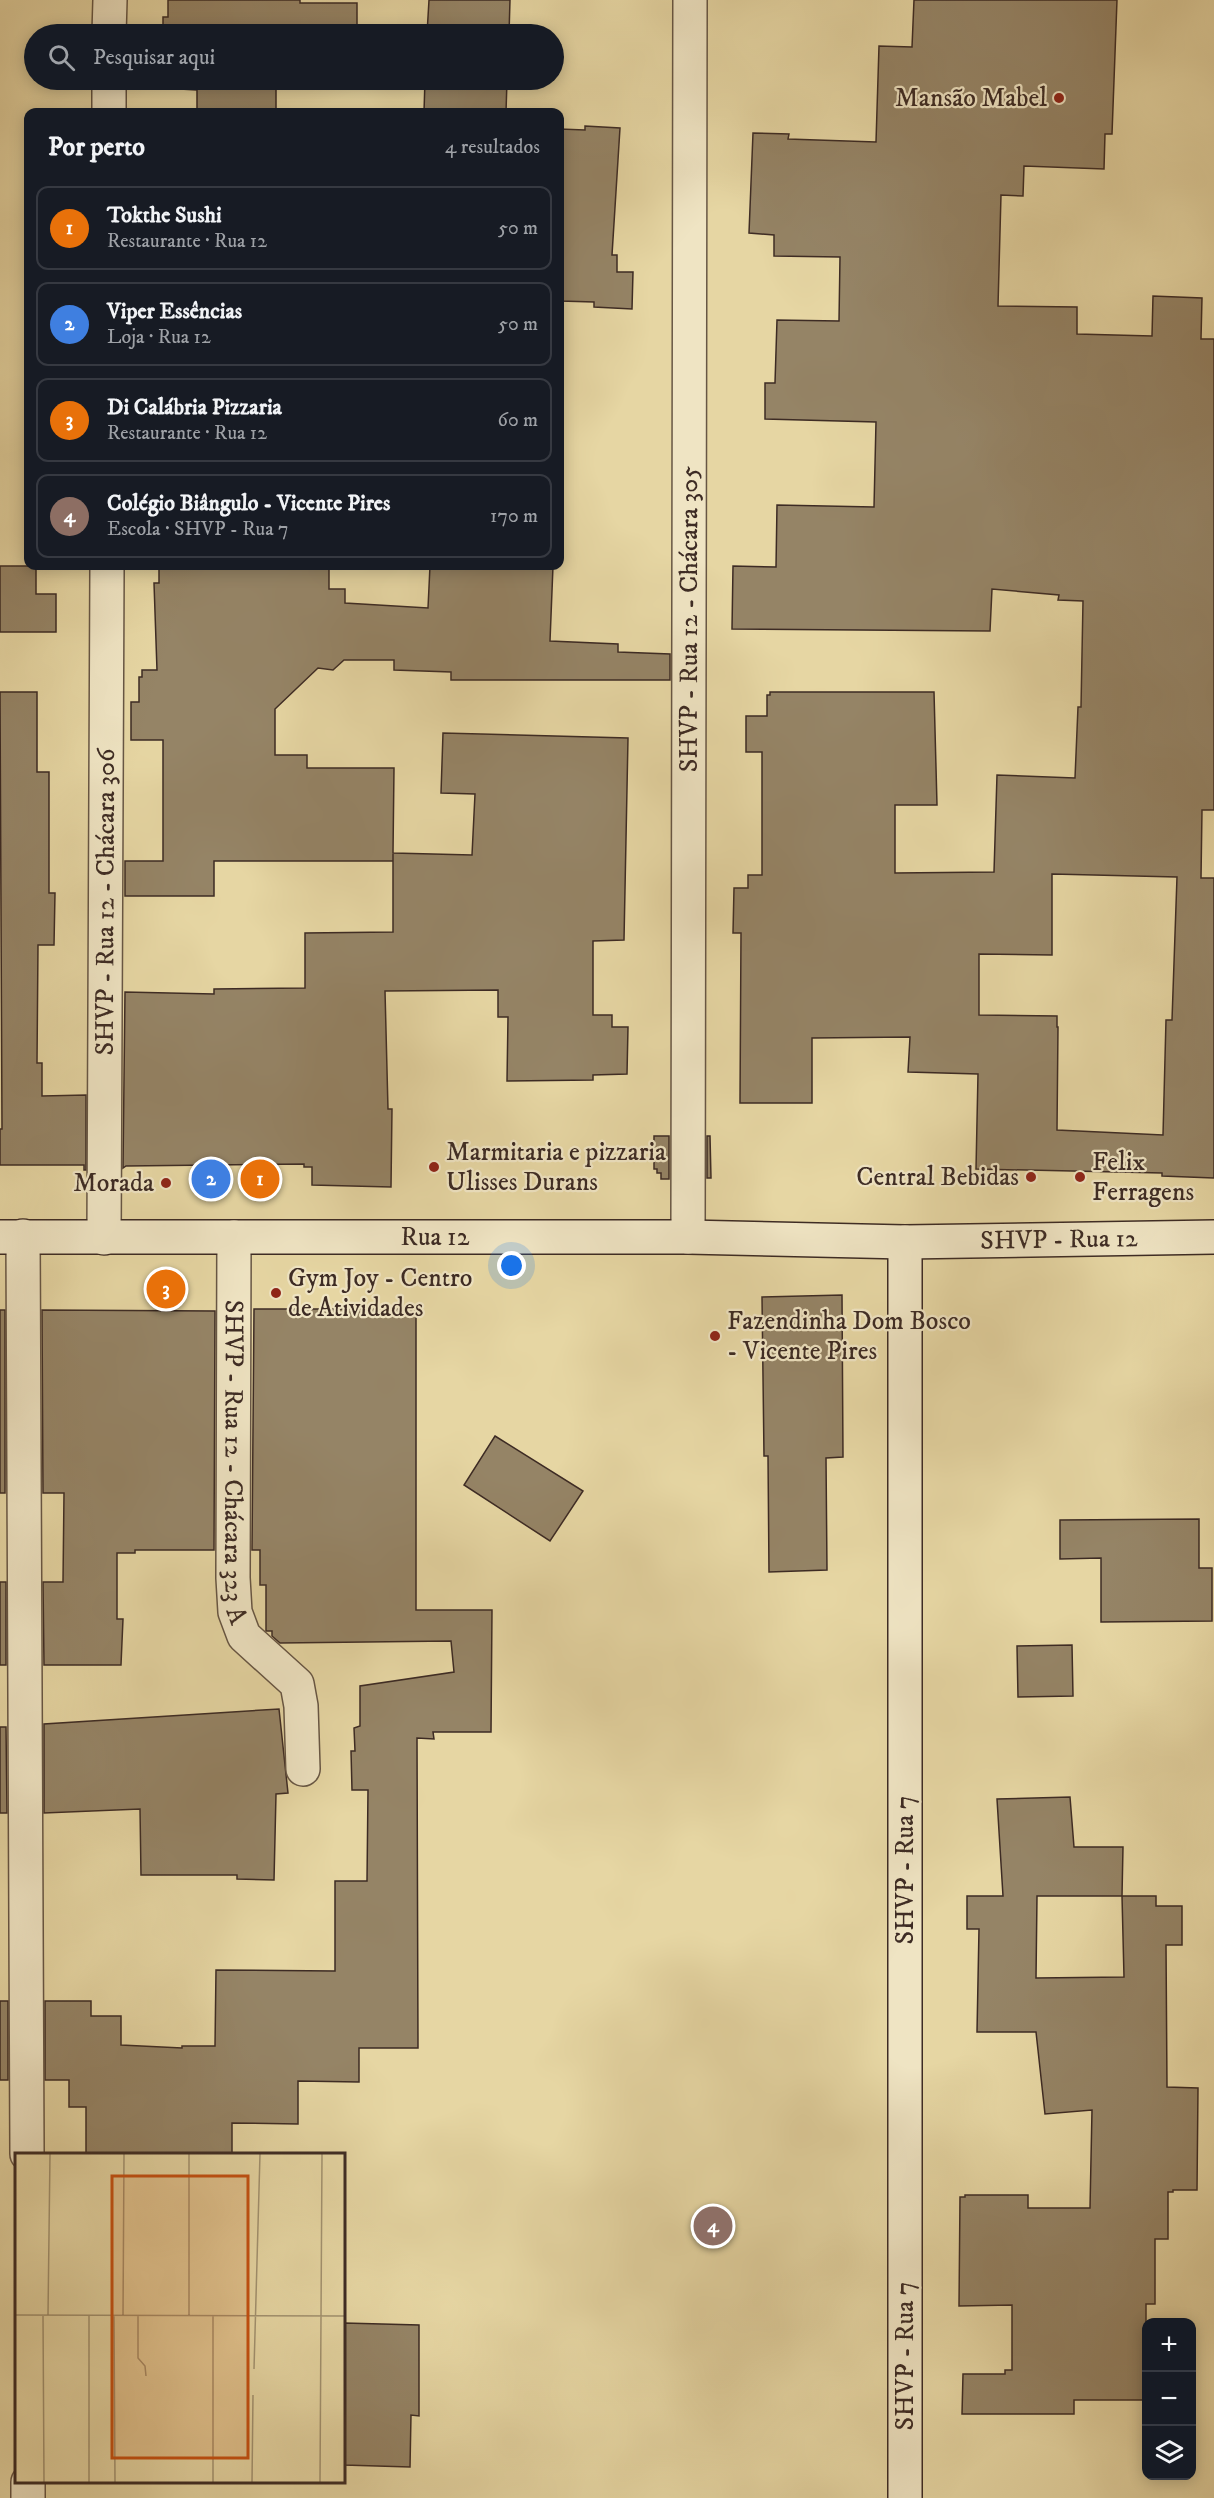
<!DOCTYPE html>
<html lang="pt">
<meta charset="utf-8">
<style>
:root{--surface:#171b24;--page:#20242c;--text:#f1f3f6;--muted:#9ea1a6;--line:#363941;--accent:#c59692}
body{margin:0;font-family:"IM FELL DW Pica",serif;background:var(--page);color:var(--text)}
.controls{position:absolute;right:18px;bottom:18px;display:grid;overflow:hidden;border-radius:12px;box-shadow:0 3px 15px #0003}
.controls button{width:54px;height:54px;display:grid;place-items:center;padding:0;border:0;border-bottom:2px solid var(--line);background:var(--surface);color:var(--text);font:30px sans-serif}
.you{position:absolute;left:512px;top:1266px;width:21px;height:21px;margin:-15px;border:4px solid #fff;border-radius:50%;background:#1a73e8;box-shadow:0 0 0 9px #1a73e833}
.badge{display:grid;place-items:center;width:39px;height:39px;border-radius:50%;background:var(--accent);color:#fff;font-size:20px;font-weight:700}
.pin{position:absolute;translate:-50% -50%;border:3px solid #fff;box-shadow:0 2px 6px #0006}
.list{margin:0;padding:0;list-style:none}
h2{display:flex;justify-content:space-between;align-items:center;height:78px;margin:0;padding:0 24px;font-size:26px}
h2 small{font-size:20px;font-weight:400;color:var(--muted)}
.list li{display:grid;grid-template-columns:39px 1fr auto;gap:18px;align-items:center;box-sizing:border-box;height:84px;margin:0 12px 12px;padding:0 12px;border:2px solid var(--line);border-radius:12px}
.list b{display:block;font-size:22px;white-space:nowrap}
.list p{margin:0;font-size:20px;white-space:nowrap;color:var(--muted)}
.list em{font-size:20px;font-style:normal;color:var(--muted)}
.icon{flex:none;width:33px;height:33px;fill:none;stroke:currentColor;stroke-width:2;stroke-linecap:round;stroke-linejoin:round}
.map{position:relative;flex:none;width:1214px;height:2498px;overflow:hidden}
.search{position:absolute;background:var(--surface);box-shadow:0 3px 15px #0003;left:24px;top:24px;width:540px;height:66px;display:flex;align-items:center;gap:15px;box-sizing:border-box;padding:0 21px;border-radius:33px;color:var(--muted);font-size:22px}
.panel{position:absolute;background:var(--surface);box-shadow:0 3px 15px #0003;left:24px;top:108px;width:540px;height:462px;border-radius:12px}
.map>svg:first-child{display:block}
.building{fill:#958466;stroke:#3d2b24;stroke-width:1.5;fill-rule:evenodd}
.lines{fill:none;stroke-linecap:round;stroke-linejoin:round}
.street-casing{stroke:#675644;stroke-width:36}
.secondary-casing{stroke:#3d2b24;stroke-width:36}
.street{stroke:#efe4c3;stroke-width:33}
.secondary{stroke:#efe4c3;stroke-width:33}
.poi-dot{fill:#8f2418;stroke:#efe4c3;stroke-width:2}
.labels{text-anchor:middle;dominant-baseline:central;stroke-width:4.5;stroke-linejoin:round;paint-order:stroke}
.poi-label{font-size:26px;fill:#3d2b24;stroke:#efe4c3;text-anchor:start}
.street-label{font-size:26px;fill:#3d2b24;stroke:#efe4c3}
.inset-road{fill:none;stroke:#a29270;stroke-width:1.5}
.view{fill:#c65011;fill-opacity:0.15;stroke:#c65011;stroke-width:3}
.inset-edge{fill:none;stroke:#3d2b24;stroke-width:3}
</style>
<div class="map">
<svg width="1214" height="2498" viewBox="0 0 1214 2498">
<rect width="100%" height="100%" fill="#e6d6a3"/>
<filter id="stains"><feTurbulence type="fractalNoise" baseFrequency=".00333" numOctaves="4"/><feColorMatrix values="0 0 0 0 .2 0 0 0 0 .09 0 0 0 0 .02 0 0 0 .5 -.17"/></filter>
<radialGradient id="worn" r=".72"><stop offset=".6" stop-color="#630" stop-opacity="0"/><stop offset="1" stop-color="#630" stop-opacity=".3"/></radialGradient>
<g class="building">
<polygon points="168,0 300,0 300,3 357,3 357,34 163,34 163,17 168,17"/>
<polygon points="429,0 510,0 509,34 427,34"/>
<path d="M 914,0 L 1117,0 L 1112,134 L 1105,134 L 1104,169 L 1024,166 L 1023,196 L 1001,195 L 998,306 L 1077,307 L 1077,334 L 1152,336 L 1153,296 L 1202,298 L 1201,339 L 1214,339 L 1214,810 L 1202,810 L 1201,878 L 1214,878 L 1214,1178 L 1162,1176 L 1162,1173 L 976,1169 L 978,1074 L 908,1072 L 910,1037 L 812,1038 L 812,1103 L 740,1103 L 741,933 L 733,933 L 734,888 L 748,888 L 748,875 L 762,875 L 762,752 L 746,752 L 746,716 L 767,716 L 767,695 L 770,695 L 770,692 L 934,692 L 937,805 L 895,805 L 895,873 L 994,872 L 997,775 L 1075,778 L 1078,707 L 1081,707 L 1083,601 L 1058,600 L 1059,595 L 992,589 L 990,631 L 732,629 L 733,566 L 776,567 L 777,505 L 874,507 L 876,422 L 765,419 L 765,383 L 775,383 L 777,320 L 839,321 L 840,257 L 774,256 L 774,235 L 749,233 L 753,133 L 789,134 L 788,139 L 876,142 L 879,46 L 912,47 ZM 1052,874 L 1177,877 L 1172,1020 L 1166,1020 L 1163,1135 L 1057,1130 L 1058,1027 L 1057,1027 L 1057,1016 L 979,1015 L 979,954 L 1052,955 Z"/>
<polygon points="163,80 357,80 357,88 276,88 276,109 197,109 197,90 163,88"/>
<polygon points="425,80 507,80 506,112 424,112"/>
<polygon points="585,126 620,128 612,255 617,255 617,272 633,272 632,309 594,307 594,302 560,301 560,129 585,130"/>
<polygon points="0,566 36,566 36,594 56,594 56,632 0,632"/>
<polygon points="159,566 329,566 329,589 345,589 345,603 428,608 430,566 553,566 550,641 618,644 618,652 670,654 670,680 451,680 451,672 394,670 394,660 344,660 333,670 318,668 275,709 275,755 307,755 307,768 394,768 393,853 472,855 475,794 441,793 443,733 628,738 624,940 593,941 593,1015 612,1015 612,1027 628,1027 627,1074 593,1075 593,1080 507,1081 508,1017 498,1017 498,990 385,991 388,1109 392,1109 391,1187 312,1185 312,1167 304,1167 304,1164 126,1166 123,1168 125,992 214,994 214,989 305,988 305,933 393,932 393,854 393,861 214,861 214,896 125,896 125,861 163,861 163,740 131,740 131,702 139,702 139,677 142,677 142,670 157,670 154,583 159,583"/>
<polygon points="0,692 37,692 37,772 49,772 49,893 55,893 54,945 38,945 37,1063 42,1063 42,1096 86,1095 86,1170 84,1170 84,1165 0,1165 0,1129 2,1129"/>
<polygon points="654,1136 669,1136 669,1179 661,1179 661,1173 657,1173 657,1169 654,1169"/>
<polygon points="707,1136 710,1136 711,1178 707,1178"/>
<polygon points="842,1295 843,1457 826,1458 827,1570 769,1572 768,1456 764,1456 762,1297"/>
<polygon points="254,1309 416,1309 416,1610 492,1610 491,1732 433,1732 434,1739 417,1738 418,2048 359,2048 359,2082 298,2081 298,2124 232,2123 232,2154 86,2154 86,2107 69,2107 69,2080 45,2080 45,2001 91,2001 91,2016 121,2016 121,2045 182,2048 182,2046 215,2046 216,1970 335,1971 335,1881 367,1881 368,1790 352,1790 351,1751 355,1751 354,1728 360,1726 360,1686 454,1672 451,1641 280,1643 272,1636 272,1631 266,1631 266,1585 260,1585 260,1550 252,1550"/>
<rect x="0" y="1310" width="5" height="183"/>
<polygon points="42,1310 215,1311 214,1550 135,1550 135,1553 117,1553 117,1619 123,1619 121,1665 44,1665 43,1582 63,1582 64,1493 43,1493"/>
<polygon points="495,1436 583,1491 550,1541 464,1485"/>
<polygon points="1199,1519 1199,1568 1212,1568 1212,1621 1101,1622 1101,1558 1060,1559 1060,1520"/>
<rect x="0" y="1582" width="6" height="83"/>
<polygon points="1072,1645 1073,1696 1018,1697 1017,1646"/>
<polygon points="279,1709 288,1793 276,1794 274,1880 237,1879 237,1875 141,1875 140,1809 44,1813 44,1724"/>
<polygon points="0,1727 6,1727 7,1813 0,1813"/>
<polygon points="1070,1797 1074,1847 1123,1847 1122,1896 1037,1896 1036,1978 1124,1977 1122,1896 1156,1896 1156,1906 1182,1906 1182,1945 1166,1945 1167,2087 1198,2088 1197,2190 1173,2190 1173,2192 1168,2192 1168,2239 1155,2239 1155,2304 1146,2304 1146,2400 1074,2400 1074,2414 962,2414 963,2374 1005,2374 1005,2370 1012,2370 1012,2305 959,2306 960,2197 965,2197 965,2195 1028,2195 1028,2208 1090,2208 1092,2110 1045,2114 1036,2032 977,2032 979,1929 967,1929 967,1896 1003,1896 997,1799"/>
<rect x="0" y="2001" width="8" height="79"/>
<polygon points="344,2323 419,2325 419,2416 411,2415 410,2467 344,2465"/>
</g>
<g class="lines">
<g class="street-casing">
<g id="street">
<polyline points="109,34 110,0"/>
<polyline points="109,112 109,80"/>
<polyline points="23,1236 27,2154"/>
<path id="s1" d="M 234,1237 L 233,1578 L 235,1612 L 244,1636 L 297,1684 L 301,1706 L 303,1769"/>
<path id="s2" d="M 688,1237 L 690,0"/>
<path id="s3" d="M 104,1238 L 107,566"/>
<polyline points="28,2482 28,2498"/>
</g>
</g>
<g class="secondary-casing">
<g id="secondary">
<path id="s4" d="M 0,1237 L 688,1237 L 905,1242 L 1214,1237"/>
<polyline points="905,1242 905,2498"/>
</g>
</g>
<use href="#street" class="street"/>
<use href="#secondary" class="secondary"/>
</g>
<g class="poi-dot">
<circle cx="1059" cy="98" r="6"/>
<circle cx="434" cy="1167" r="6"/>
<circle cx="1031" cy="1177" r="6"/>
<circle cx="1080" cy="1177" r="6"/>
<circle cx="166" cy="1183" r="6"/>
<circle cx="276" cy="1293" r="6"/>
<circle cx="715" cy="1336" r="6"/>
</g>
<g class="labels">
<g class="poi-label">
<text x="1047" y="98" text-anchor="end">Mansão Mabel</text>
<text x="446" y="1152">Marmitaria e pizzaria<tspan x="446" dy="30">Ulisses Durans</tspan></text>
<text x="1092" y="1162">Felix<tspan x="1092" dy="30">Ferragens</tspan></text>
<text x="1019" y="1177" text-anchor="end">Central Bebidas</text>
<text x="154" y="1183" text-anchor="end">Morada</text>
<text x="288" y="1278">Gym Joy - Centro<tspan x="288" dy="30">de Atividades</tspan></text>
<text x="727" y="1321">Fazendinha Dom Bosco<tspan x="727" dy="30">- Vicente Pires</tspan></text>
</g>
<g class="street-label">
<text stroke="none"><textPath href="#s2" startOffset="618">SHVP - Rua 12 - Chácara 305</textPath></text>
<text stroke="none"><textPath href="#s3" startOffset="336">SHVP - Rua 12 - Chácara 306</textPath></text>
<text stroke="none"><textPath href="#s4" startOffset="435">Rua 12</textPath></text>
<text stroke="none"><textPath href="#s4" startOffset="1059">SHVP - Rua 12</textPath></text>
<text stroke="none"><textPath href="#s1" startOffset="225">SHVP - Rua 12 - Chácara 323 A</textPath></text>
<text transform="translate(905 1870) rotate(-90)">SHVP - Rua 7</text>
<text transform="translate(905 2356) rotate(-90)">SHVP - Rua 7</text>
</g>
</g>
<g transform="translate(15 2153)">
<rect width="330" height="330" fill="#e6d6a3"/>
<path class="inset-road" d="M 0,162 L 330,163M 28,162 L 29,329M 33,162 L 35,1M 74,163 L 74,329M 99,163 L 100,329M 108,163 L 109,1M 123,163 L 123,205 L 130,213 L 131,223M 174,163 L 174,1M 198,163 L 198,329M 239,216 L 245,1M 237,329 L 238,242M 305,329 L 307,1"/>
<path class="view" d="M 97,23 L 233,23 L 233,305 L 97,305 Z"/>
<rect width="330" height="330" class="inset-edge"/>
</g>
<rect width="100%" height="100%" filter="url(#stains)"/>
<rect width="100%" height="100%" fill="url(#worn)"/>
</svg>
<div class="controls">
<button>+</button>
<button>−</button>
<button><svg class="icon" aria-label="layers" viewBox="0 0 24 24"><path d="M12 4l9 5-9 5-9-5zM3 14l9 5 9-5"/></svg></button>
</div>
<div class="you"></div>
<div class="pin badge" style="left:260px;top:1179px;background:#e8710a">1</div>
<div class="pin badge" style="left:211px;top:1179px;background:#3f7fe0">2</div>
<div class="pin badge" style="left:166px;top:1289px;background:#e8710a">3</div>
<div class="pin badge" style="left:713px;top:2226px;background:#8d6e63">4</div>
<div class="search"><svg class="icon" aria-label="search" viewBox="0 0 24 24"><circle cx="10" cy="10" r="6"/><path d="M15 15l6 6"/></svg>Pesquisar aqui</div>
<section class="panel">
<h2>Por perto<small>4 resultados</small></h2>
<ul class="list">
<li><span class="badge" style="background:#e8710a">1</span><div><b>Tokthe Sushi</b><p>Restaurante · Rua 12</p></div><em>50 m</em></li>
<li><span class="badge" style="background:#3f7fe0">2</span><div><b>Viper Essências</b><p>Loja · Rua 12</p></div><em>50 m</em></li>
<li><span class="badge" style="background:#e8710a">3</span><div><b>Di Calábria Pizzaria</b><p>Restaurante · Rua 12</p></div><em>60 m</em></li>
<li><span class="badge" style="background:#8d6e63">4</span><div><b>Colégio Biângulo - Vicente Pires</b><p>Escola · SHVP - Rua 7</p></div><em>170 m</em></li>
</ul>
</section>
</div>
